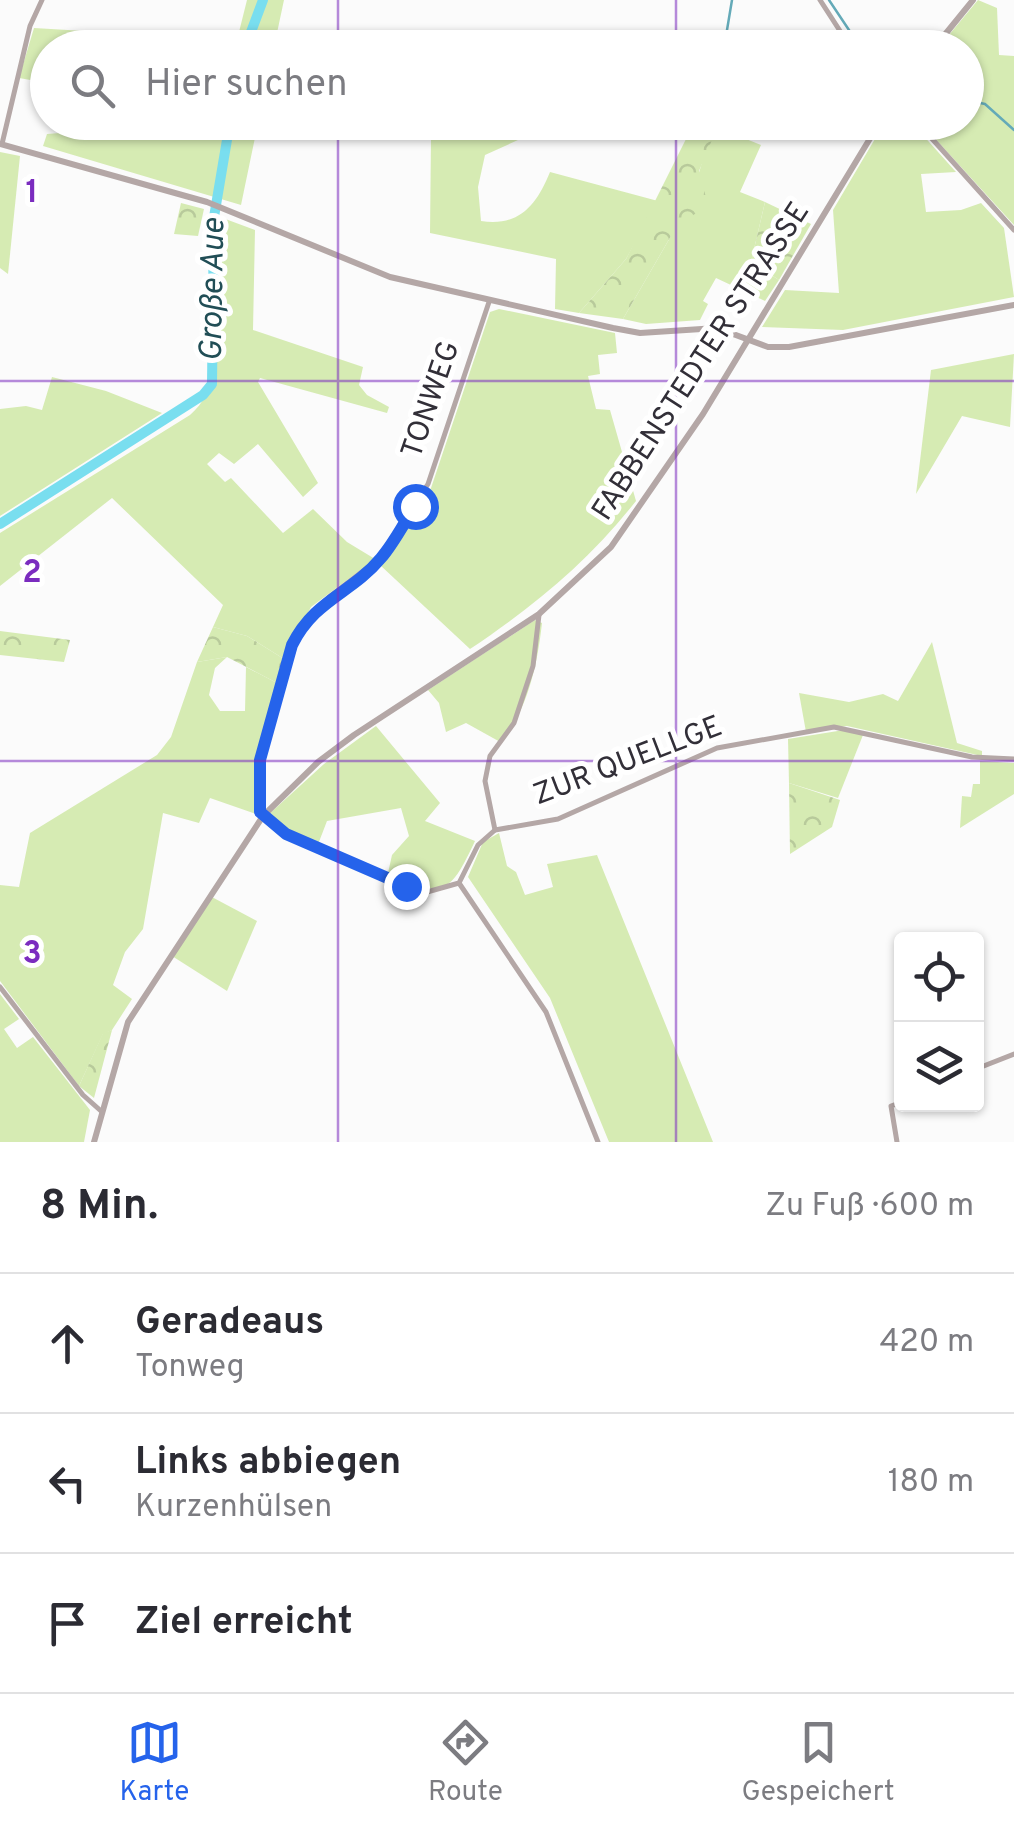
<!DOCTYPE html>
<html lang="de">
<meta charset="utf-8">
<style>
:root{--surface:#fff;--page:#f7f7f7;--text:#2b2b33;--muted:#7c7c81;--line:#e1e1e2;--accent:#2563eb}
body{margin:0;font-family:Overpass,sans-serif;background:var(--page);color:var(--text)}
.controls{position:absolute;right:30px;bottom:30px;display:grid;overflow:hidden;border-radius:10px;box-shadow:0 2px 8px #0004}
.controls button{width:90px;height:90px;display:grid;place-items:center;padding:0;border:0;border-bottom:2px solid var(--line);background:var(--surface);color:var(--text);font:50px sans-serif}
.stop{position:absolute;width:30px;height:30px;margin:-22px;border:8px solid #2563eb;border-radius:50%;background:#fff}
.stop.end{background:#2563eb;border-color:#fff;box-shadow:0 2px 10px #0008}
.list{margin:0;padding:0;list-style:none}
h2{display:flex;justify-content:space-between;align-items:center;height:130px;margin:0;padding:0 40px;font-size:42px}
h2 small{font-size:32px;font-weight:400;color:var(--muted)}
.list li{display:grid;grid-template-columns:65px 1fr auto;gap:30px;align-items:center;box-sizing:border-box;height:140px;padding:0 40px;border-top:2px solid var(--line)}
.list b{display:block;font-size:38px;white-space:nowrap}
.list p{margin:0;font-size:32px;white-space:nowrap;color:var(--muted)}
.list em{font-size:32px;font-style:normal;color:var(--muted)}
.icon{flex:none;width:55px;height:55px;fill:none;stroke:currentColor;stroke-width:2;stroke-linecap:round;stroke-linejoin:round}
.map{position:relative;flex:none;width:1014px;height:1142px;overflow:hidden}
.search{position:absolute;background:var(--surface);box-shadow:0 2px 8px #0004;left:30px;right:30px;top:30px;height:110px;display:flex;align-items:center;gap:25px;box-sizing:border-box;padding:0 35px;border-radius:55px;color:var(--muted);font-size:38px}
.sheet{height:550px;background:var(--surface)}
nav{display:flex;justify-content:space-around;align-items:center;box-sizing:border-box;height:140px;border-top:2px solid var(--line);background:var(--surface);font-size:28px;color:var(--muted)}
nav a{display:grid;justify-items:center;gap:5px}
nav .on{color:var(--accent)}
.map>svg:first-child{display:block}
.grass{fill:#d6ebb3}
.forest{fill:url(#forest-crowns)}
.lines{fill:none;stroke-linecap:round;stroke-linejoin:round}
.stream{stroke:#64aab8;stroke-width:2.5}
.river{stroke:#79deef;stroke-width:10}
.minor{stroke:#b4a7a6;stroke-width:5}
.tertiary{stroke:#b4a7a6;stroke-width:6}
.route{stroke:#2563eb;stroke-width:12}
.grid{fill:none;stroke:#7b2cbf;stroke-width:2.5;stroke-opacity:0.55}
.labels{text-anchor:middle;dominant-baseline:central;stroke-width:10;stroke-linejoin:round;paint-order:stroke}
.street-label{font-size:30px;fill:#322f38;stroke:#fff}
.water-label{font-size:32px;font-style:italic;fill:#214e56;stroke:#fff}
.grid-label{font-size:32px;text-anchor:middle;font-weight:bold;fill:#7b2cbf;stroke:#fff;stroke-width:10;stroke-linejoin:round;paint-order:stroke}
</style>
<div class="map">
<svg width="1014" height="1142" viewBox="0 0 1014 1142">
<defs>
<pattern id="forest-crowns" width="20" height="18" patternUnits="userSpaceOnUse" patternTransform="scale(2.5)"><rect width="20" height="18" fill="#d6ebb3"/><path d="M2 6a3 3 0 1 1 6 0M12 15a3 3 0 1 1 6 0" fill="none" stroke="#b8ca9b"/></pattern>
</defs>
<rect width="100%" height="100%" fill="#fbfbfb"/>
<g class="grass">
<polygon points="247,0 284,0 274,47 48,48 47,83 19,78 34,28 237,40"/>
<polygon points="978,0 997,8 999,55 1014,56 1014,225 930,133 937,123 966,122 966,48 939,47"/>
<polygon points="885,122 912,123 956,172 921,174 926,212 961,210 981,203 1004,228 1014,297 843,330 762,327 785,290 839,293 833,210"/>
<polygon points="62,123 258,123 241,205 43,146 47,134 60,133"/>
<path d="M 461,123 L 528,123 L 518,140 L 485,155 L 478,187 L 481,221 C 520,227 537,204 550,172 L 658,201 L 626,259 L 579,313 L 555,309 L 556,259 L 430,233 L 431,137 Z"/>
<polygon points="716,127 761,145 740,192 765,202 751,262 779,280 765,301 716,278 703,301 708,304 700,320 646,324 623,319 671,236 685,221 707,145"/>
<polygon points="0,152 20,156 8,274 0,268"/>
<path d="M 220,217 L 255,230 L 253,330 L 363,367 L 359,385 L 367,395 L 389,407 L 387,413 L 260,378 L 258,382 L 318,483 L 303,497 L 258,444 L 234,464 L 219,453 L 207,464 L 225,482 L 231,478 L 283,533 L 313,509 L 347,542 L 375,559 L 311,607 L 284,659 L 247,636 L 213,627 L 223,605 L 112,498 L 0,586 L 0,533 L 190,415 C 235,378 219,272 220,217 Z"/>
<path d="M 499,309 L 615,333 L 617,353 L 598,355 L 600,374 L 588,376 L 596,409 L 610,410 L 636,501 C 588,562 534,606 470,649 L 380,565 L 431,488 L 490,312 Z"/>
<polygon points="1014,354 1010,427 962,416 916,494 931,370"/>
<polygon points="52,377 106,391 162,413 0,516 0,409 26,406 42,410"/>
<path d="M 535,620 L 542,623 C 537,667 528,706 502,743 L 466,723 L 446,732 L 439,703 L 428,690 Z"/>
<polygon points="932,642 957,743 982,751 982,756 847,726 806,732 799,693 849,702 883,694 898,701"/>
<polygon points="227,657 215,668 209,695 220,711 245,711 246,667 279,684 257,759 256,814 210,798 199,823 163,813 143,929 125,952 113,985 132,999 112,1030 103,1034 79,1086 0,981 0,885 19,887 30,833 157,755 171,737 197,662"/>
<path d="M 376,726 L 440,803 L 425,821 L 475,841 C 450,894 444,899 388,873 L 392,855 L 409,836 L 401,808 L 327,821 L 317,847 L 267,816 L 324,764 Z"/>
<polygon points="844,730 863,735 838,798 789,783 788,739"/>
<polygon points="980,761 1014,763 1014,794 960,828 962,796 971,797 973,784 980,784"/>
<polygon points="499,833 507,866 516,872 525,895 553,887 547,864 597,855 713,1142 609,1142 550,998 468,877 483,842"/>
<polygon points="210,896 257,921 227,991 172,956"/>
<polygon points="0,994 19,1019 4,1029 17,1048 33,1037 90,1110 84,1142 0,1142"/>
</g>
<g class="forest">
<polygon points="694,123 719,123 699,171 708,205 686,220 696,226 687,242 671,236 623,319 579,313 626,259"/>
<polygon points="765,202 811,224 779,280 751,262"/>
<polygon points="181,203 204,209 198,236 174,234"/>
<polygon points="213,627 247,636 284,659 279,684 227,657 197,662"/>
<polygon points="0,631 70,640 64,662 0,655"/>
<polygon points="789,783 840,800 832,827 790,854"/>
<polygon points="112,1030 94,1098 79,1086 103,1033"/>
</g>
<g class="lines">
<g class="stream">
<polyline points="829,0 861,48"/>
<polyline points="724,48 732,0"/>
<polyline points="966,100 985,104 1014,130"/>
</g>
<g class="river">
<polyline points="245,48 263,0"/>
<polyline points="0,524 203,395 212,384 214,217 230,122"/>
</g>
<g class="minor">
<polyline points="820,0 851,48"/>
<polyline points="917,122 1014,230"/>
<polyline points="2,144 30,26 42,0"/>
<polyline points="489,302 428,484 380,558 329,597 301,626 260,760 257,803 263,816 285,834 406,886 427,892 459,883 478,845 495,830 485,781 490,756 514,723 533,666 539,615"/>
<polyline points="495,830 558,819 717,748 834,727 972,757 1014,759"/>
<polyline points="459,883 546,1012 598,1142"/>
<polyline points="0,987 83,1095 101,1111"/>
<polyline points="976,1069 1014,1054"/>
<polyline points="897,1142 891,1106 902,1102"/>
</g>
<g class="tertiary">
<polyline points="934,48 973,0"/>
<polyline points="0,144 207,202 390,277 613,328 640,333 717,328 768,347 789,347 1014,305"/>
<polyline points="94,1142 128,1022 263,816 318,762 354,735 539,614 611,547 703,414 880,122"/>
</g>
</g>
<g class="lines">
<path class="route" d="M 406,886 L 286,834 L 260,812 L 260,760 L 292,645 C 315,599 351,594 381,558 C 394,543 404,523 415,506"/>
</g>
<path class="grid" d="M 338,0 L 338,48M 676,0 L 676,48M 338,122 L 338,1142M 676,122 L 676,1142M 0,381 L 1014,381M 0,761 L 1014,761"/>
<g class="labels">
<g class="street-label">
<text transform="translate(702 362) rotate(-57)">FABBENSTEDTER STRASSE</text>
<text transform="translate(432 400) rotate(-71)">TONWEG</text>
<text transform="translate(628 762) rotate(-21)">ZUR QUELLGE</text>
</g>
<g class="water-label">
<text transform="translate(214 290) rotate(-89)">Große Aue</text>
</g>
</g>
<g class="grid-label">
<text x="32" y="202">1</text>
<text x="32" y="582">2</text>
<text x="32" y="963">3</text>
</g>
</svg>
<div class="controls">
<button><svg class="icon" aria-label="locate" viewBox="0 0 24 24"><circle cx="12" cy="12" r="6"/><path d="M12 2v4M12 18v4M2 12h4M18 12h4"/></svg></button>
<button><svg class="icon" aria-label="layers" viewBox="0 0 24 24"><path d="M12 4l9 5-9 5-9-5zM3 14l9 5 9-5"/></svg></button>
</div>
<div class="stop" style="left:415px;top:506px"></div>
<div class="stop end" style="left:406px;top:886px"></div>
<div class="search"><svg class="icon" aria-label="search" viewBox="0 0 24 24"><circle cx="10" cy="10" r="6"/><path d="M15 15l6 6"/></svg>Hier suchen</div>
</div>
<section class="sheet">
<h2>8 Min.<small>Zu Fuß · 600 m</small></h2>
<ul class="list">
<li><svg class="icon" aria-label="ahead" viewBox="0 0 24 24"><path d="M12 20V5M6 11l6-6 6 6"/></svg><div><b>Geradeaus</b><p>Tonweg</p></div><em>420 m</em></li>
<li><svg class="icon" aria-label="left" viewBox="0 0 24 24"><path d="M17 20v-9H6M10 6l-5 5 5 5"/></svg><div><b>Links abbiegen</b><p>Kurzenhülsen</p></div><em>180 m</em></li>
<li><svg class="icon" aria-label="arrive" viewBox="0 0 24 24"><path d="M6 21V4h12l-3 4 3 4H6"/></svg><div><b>Ziel erreicht</b></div></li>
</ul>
</section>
<nav>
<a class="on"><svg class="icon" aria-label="map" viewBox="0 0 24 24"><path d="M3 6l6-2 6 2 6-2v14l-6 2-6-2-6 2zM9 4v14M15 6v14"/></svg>Karte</a>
<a><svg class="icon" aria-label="directions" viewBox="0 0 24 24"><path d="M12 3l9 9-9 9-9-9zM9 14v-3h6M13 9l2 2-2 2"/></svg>Route</a>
<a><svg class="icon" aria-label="saved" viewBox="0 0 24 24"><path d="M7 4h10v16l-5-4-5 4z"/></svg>Gespeichert</a>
</nav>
